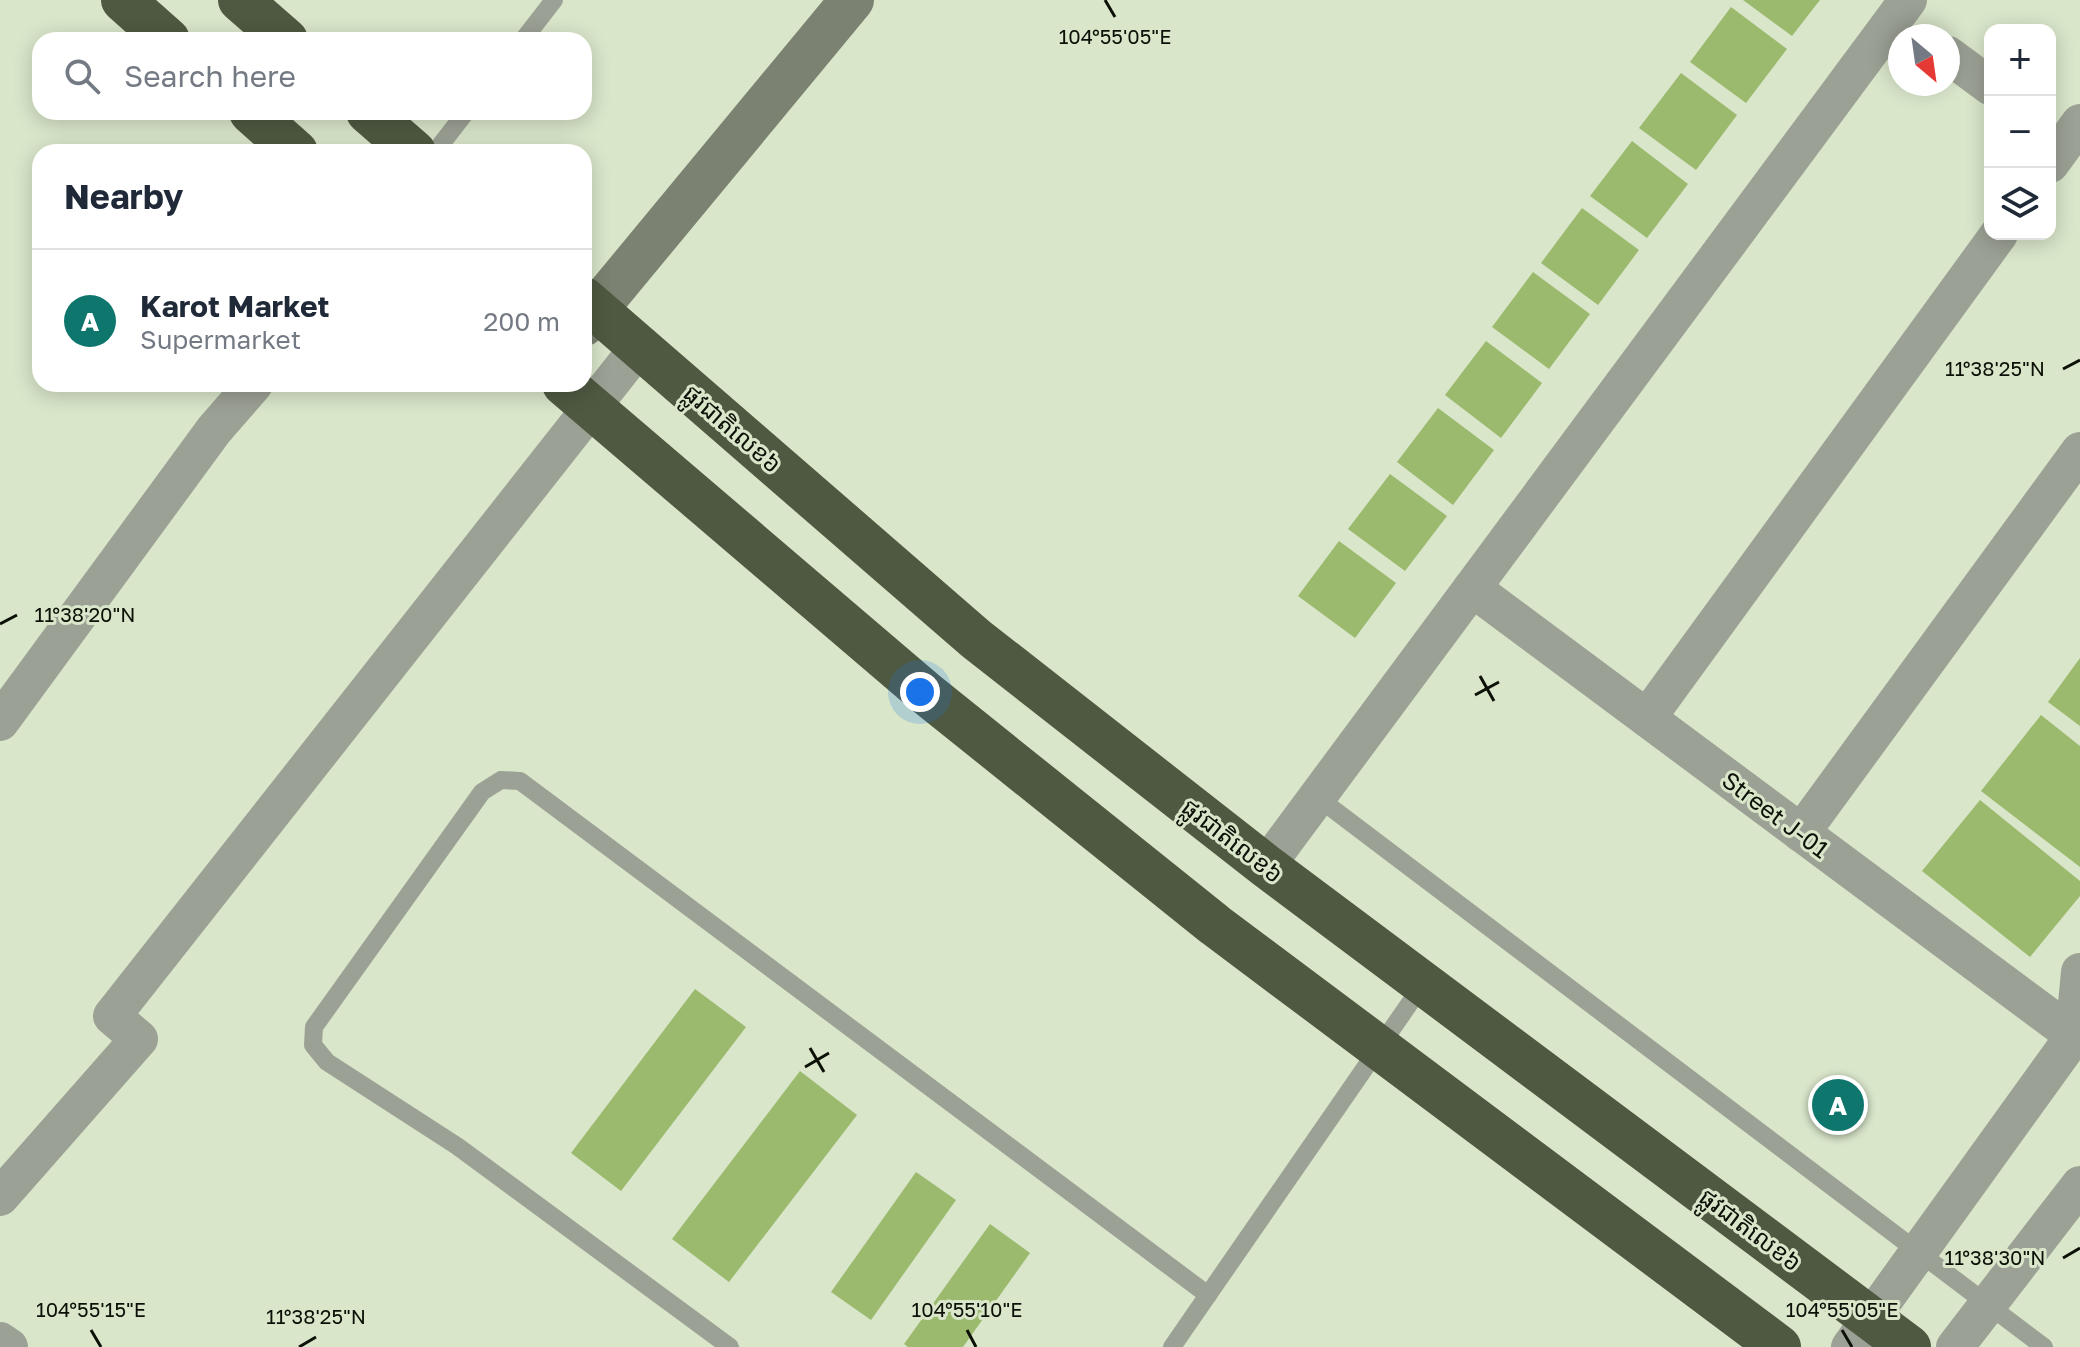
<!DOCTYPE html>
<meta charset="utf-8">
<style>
:root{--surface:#fff;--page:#f6f6f7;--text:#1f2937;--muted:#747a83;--line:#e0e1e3;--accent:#0f766e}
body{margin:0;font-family:"Golos Text","Noto Sans Khmer",sans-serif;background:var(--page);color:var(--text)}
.controls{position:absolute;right:24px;top:24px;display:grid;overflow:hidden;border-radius:16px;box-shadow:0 4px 20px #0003}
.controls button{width:72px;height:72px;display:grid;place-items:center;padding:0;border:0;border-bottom:2px solid var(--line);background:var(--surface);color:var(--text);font:40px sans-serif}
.compass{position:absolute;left:1888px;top:24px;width:72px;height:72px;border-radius:50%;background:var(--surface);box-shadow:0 4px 20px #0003;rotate:151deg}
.you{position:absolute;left:920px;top:692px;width:28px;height:28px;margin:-20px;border:6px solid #fff;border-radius:50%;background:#1a73e8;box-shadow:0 0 0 12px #1a73e833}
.badge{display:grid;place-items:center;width:52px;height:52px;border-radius:50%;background:var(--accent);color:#fff;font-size:26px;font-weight:700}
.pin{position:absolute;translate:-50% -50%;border:4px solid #fff;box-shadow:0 2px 8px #0006}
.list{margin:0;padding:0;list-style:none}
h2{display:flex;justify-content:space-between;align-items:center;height:104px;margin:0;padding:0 32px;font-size:34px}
h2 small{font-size:26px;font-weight:400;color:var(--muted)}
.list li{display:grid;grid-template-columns:52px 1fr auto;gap:24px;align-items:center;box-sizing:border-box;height:144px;padding:0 32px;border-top:2px solid var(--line)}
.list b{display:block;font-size:30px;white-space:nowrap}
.list p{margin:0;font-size:26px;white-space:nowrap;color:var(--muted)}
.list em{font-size:26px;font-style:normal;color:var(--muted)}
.icon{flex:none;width:44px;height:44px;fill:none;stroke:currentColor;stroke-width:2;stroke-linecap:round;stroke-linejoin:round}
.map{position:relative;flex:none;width:2080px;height:1347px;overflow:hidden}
.search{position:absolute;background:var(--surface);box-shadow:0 4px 20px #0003;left:32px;top:32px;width:560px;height:88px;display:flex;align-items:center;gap:20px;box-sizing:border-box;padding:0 28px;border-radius:24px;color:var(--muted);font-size:30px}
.panel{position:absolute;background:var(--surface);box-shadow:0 4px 20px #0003;left:32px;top:144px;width:560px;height:248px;border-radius:24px}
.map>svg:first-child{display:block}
.building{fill:#9bba6e}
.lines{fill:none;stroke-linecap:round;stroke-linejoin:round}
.lane{stroke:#9ca195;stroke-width:18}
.street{stroke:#9ca195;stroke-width:38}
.secondary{stroke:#7b8271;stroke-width:44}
.highway{stroke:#4f5941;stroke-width:44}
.ticks{fill:none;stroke:#0c1007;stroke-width:3}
.labels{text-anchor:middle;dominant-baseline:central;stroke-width:6;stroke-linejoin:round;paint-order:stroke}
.street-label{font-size:24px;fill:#0c1007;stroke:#d9e6ca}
.ticks-label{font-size:20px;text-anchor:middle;fill:#0c1007;stroke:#d9e6ca;stroke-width:6;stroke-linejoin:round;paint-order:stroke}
</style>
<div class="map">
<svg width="2080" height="1347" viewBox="0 0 2080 1347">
<rect width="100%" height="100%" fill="#d9e6ca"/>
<g class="building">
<polygon points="1743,0 1820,0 1792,36"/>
<polygon points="1731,7 1787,49 1746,103 1690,62"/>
<polygon points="1681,73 1737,115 1696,170 1639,128"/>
<polygon points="1632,141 1688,184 1647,238 1590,196"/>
<polygon points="1582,208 1639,250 1598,305 1541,263"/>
<polygon points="1533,272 1590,314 1549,369 1492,327"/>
<polygon points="1486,341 1542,383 1501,438 1445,395"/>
<polygon points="1438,408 1494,450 1453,505 1397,462"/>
<polygon points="1390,474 1447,516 1405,571 1348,529"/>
<polygon points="1339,541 1396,583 1355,638 1298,596"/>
<polygon points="2080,658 2080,726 2048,702"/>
<polygon points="2041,715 2080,746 2080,867 1981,791"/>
<polygon points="1980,800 2080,881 2080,896 2030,957 1922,871"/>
<polygon points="695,989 746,1027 621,1191 571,1153"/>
<polygon points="800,1071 857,1115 729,1282 672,1239"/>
<polygon points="916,1172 956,1200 871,1320 831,1292"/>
<polygon points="990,1224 1030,1253 963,1347 908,1347 904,1344"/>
</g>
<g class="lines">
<g class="lane">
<polyline points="523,40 554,0"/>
<polyline points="435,152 466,112"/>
<polyline points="1317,797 2044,1347"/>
<polyline points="730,1347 457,1146 327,1062 313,1045 314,1027 482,792 501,780 520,781 1208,1295"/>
<polyline points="1172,1347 1423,984"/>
</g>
<g class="street">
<polyline points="1948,55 1990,86"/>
<polyline points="2050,164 2080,123"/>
<polyline points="1472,588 2080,1040"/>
<polyline points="1647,718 1999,234"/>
<polyline points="0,722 214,430 254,384"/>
<polyline points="1801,833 2080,451"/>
<polyline points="1266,866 1908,0"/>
<polyline points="0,1197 139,1039 112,1016 639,347"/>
<polyline points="0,1341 9,1347"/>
<polyline points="1850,1347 2074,1036 2080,972"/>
<polyline points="1955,1347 2080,1185"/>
</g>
<polyline class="secondary" points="584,324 852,0"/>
<g class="highway">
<polyline points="123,0 168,40"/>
<polyline points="240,0 286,40"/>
<polyline points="251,112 296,152"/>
<polyline points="368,112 414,152"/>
<polyline points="584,299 976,639 1266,866 1909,1347"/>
<polyline points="564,384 927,694 1215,925 1779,1347"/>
</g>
</g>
<path class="ticks" d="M 1105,0 L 1115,17M 2063,369 L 2080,360M 0,624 L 17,615M 1480,676 L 1494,701M 1475,695 L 1499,682M 810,1048 L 824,1072M 805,1067 L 829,1053M 2063,1258 L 2080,1248M 91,1330 L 101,1347M 967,1330 L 976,1347M 1842,1330 L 1852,1347M 299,1347 L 316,1337"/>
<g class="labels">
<g class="street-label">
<text transform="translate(733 428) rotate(41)">ផ្លូវជាតិលេខ៦</text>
<text transform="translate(1776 814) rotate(37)">Street J-01</text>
<text transform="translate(1233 840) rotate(38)">ផ្លូវជាតិលេខ៦</text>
<text transform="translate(1751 1229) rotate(37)">ផ្លូវជាតិលេខ៦</text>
</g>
</g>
<g class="ticks-label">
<text x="1115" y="44">104°55'05"E</text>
<text x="1995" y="376">11°38'25"N</text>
<text x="85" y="622">11°38'20"N</text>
<text x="1995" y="1265">11°38'30"N</text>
<text x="91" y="1317">104°55'15"E</text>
<text x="967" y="1317">104°55'10"E</text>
<text x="1842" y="1317">104°55'05"E</text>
<text x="316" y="1324">11°38'25"N</text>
</g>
</svg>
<div class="controls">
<button>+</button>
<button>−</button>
<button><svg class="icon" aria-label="layers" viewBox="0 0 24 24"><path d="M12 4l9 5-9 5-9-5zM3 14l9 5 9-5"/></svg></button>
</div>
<svg class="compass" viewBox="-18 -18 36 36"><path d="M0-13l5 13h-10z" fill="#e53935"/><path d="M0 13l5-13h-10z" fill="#747a83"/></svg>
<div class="you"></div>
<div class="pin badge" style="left:1838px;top:1105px">A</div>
<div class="search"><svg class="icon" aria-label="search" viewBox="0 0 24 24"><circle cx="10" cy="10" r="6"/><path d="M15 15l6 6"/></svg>Search here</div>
<section class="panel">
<h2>Nearby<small></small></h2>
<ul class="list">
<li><span class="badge">A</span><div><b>Karot Market</b><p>Supermarket</p></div><em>200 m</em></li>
</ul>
</section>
</div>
